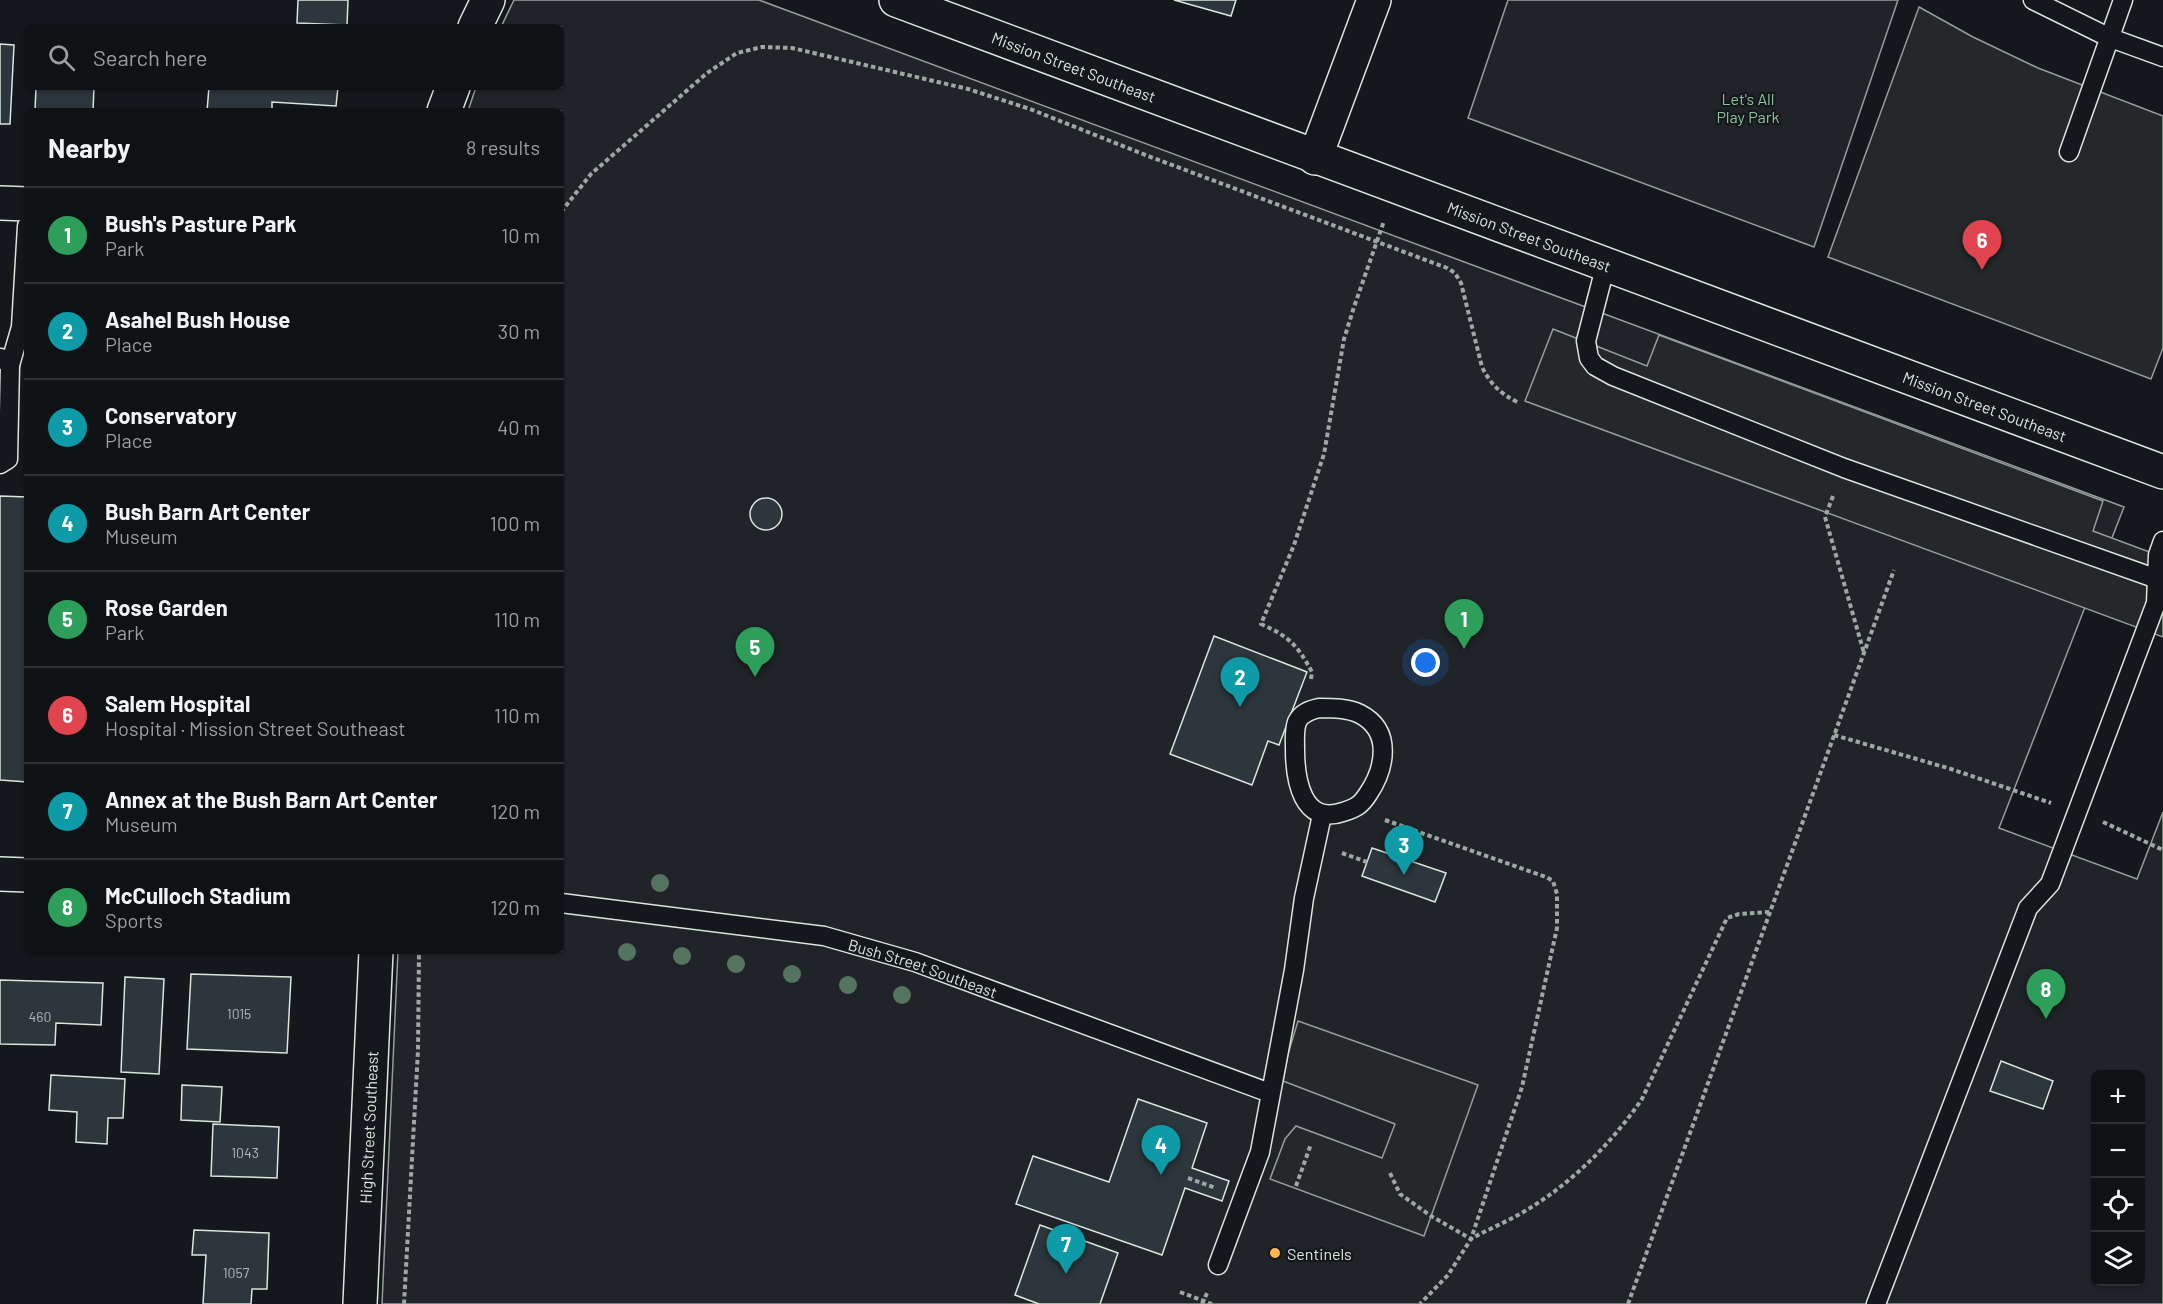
<!DOCTYPE html>
<meta charset="utf-8">
<style>
:root{--surface:#0f1215;--page:#1d2022;--text:#f1f3f6;--muted:#9b9ea0;--line:#2f3234;--accent:#ffb74d}
body{margin:0;font-family:Barlow,sans-serif;background:var(--page);color:var(--text)}
.controls{position:absolute;right:18px;bottom:18px;display:grid;overflow:hidden;border-radius:9px;box-shadow:0 2px 4px #0004}
.controls button{width:54px;height:54px;display:grid;place-items:center;padding:0;border:0;border-bottom:2px solid var(--line);background:var(--surface);color:var(--text);font:30px sans-serif}
.you{position:absolute;left:1426px;top:663px;width:21px;height:21px;margin:-15px;border:4px solid #fff;border-radius:50%;background:#1a73e8;box-shadow:0 0 0 9px #1a73e833}
.badge{display:grid;place-items:center;width:39px;height:39px;border-radius:50%;background:var(--accent);color:#fff;font-size:20px;font-weight:700}
.pin{position:absolute;translate:-50% -50px;filter:drop-shadow(0 2px 3px #0008)}
.pin::after{content:'';position:absolute;top:32px;width:21px;height:18px;background:inherit;clip-path:polygon(0 0,100% 0,50% 100%)}
.list{margin:0;padding:0;list-style:none}
h2{display:flex;justify-content:space-between;align-items:center;height:78px;margin:0;padding:0 24px;font-size:26px}
h2 small{font-size:20px;font-weight:400;color:var(--muted)}
.list li{display:grid;grid-template-columns:39px 1fr auto;gap:18px;align-items:center;box-sizing:border-box;height:96px;padding:0 24px;border-top:2px solid var(--line)}
.list b{display:block;font-size:22px;white-space:nowrap}
.list p{margin:0;font-size:20px;white-space:nowrap;color:var(--muted)}
.list em{font-size:20px;font-style:normal;color:var(--muted)}
.icon{flex:none;width:33px;height:33px;fill:none;stroke:currentColor;stroke-width:2;stroke-linecap:round;stroke-linejoin:round}
.map{position:relative;flex:none;width:2163px;height:1304px;overflow:hidden}
.search{position:absolute;background:var(--surface);box-shadow:0 2px 4px #0004;left:24px;top:24px;width:540px;height:66px;display:flex;align-items:center;gap:15px;box-sizing:border-box;padding:0 21px;border-radius:9px;color:var(--muted);font-size:22px}
.panel{position:absolute;background:var(--surface);box-shadow:0 2px 4px #0004;left:24px;top:108px;width:540px;height:846px;border-radius:9px}
.map>svg:first-child{display:block}
.green{fill:#202428;stroke:#939e99;stroke-width:1.5;fill-rule:evenodd}
.parking{fill:#24282b;stroke:#939e99;stroke-width:1.5}
.building{fill:#2c363c;stroke:#d8e6dc;stroke-width:1.5}
.lines{fill:none;stroke-linecap:round;stroke-linejoin:round}
.lane-casing{stroke:#d8e6dc;stroke-width:21}
.street-casing{stroke:#d8e6dc;stroke-width:36}
.secondary-casing{stroke:#d8e6dc;stroke-width:36}
.path{stroke:#9da8a2;stroke-width:4;stroke-dasharray:4.5 3;stroke-linecap:butt}
.lane{stroke:#14181c;stroke-width:18}
.street{stroke:#14181c;stroke-width:33}
.secondary{stroke:#14181c;stroke-width:33}
.tree{fill:#55745f}
.poi-dot{fill:#ffb74d;stroke:#14181c;stroke-width:2}
.labels{text-anchor:middle;dominant-baseline:central;stroke-width:4.5;stroke-linejoin:round;paint-order:stroke}
.number-label{font-size:14px;fill:#adbab4}
.street-label{font-size:16px;fill:#d8e6dc;stroke:#14181c}
.park-label{font-size:16px;fill:#8ac095;stroke:#14181c}
.poi-label{font-size:16px;fill:#d8e6dc;stroke:#14181c;text-anchor:start}
</style>
<div class="map">
<svg width="2163" height="1304" viewBox="0 0 2163 1304">
<rect width="100%" height="100%" fill="#14181c"/>
<g class="green">
<path d="M 514,0 L 759,0 L 2124,507 L 1999,828 L 2137,879 L 2163,812 L 2163,1304 L 382,1304 L 398,951 L 561,951 L 561,111 L 468,111 L 476,87 L 561,87 L 561,27 L 501,27 ZM 2096,1074 L 2140,1074 L 2140,1282 L 2096,1282 Z"/>
<polygon points="1508,0 1898,0 1814,247 1468,118"/>
</g>
<g class="parking">
<polygon points="1919,7 1973,37 2038,68 2163,116 2163,348 2151,379 1828,257"/>
<polygon points="1553,329 1647,366 1659,335 2103,501 2093,531 2163,557 2163,637 1525,401"/>
<polygon points="1298,1021 1478,1085 1424,1236 1270,1179 1285,1139 1296,1126 1382,1158 1395,1124 1283,1081 1288,1054"/>
</g>
<g class="building">
<polygon points="298,0 348,0 347,25 297,23"/>
<polygon points="1174,0 1236,0 1231,16"/>
<polygon points="0,44 14,45 10,124 0,124"/>
<polygon points="36,87 94,87 93,111 35,111"/>
<polygon points="209,87 338,87 336,106 272,102 272,111 207,111"/>
<polygon points="0,496 27,497 27,782 0,780"/>
<circle cx="766" cy="514" r="16"/>
<polygon points="1214,636 1307,672 1279,745 1268,741 1252,785 1170,754"/>
<polygon points="1372,848 1446,873 1435,902 1362,876"/>
<polygon points="191,974 291,977 287,1053 187,1049"/>
<polygon points="125,977 164,979 159,1074 121,1072"/>
<polygon points="0,980 103,983 101,1025 56,1023 55,1045 0,1044"/>
<polygon points="2001,1061 2053,1081 2043,1109 1990,1091"/>
<polygon points="51,1075 125,1079 123,1118 108,1118 107,1144 76,1142 77,1112 49,1110"/>
<polygon points="182,1085 222,1087 220,1122 181,1120"/>
<polygon points="1138,1099 1207,1123 1192,1168 1229,1181 1222,1201 1185,1188 1162,1255 1016,1204 1033,1156 1109,1182"/>
<polygon points="213,1124 279,1127 277,1178 211,1176"/>
<polygon points="1040,1225 1118,1253 1100,1304 1039,1304 1015,1295"/>
<polygon points="194,1230 269,1233 267,1289 252,1289 251,1304 203,1304 206,1255 192,1255"/>
</g>
<g class="lines">
<g class="lane-casing">
<g id="lane">
<polyline points="2033,0 2108,37 2163,57"/>
<polyline points="2069,152 2123,0"/>
<polyline points="1606,264 1586,341 1589,358 1595,366 1613,376 1844,468 2163,581"/>
<polyline points="10,365 21,327 27,226"/>
<polyline points="0,464 8,459 10,365 1,358"/>
<path d="M 1319,708 C 1333,708 1348,708 1360,714 C 1393,731 1385,769 1368,794 C 1361,805 1356,808 1343,812 C 1302,826 1295,779 1295,749 C 1295,741 1294,730 1297,722 C 1301,713 1310,710 1319,708 Z"/>
<path id="s1" d="M 561,903 L 824,936 L 915,962 L 1270,1093"/>
<polyline points="1218,1265 1260,1152 1294,970 1304,898 1322,815"/>
<polyline points="1876,1304 2028,908 2050,884 2156,603 2158,555 2163,541"/>
</g>
</g>
<g class="street-casing">
<g id="street">
<polyline points="0,203 27,204"/>
<polyline points="0,874 27,875"/>
</g>
</g>
<g class="secondary-casing">
<g id="secondary">
<path id="s2" d="M 896,0 L 2163,472"/>
<polyline points="475,27 488,0"/>
<polyline points="444,111 453,87"/>
<polyline points="1315,158 1374,0"/>
<path id="s3" d="M 360,1304 L 376,951"/>
</g>
</g>
<g class="path">
<path d="M 561,212 L 591,174 L 707,73 L 737,53 L 762,47 L 792,48 L 968,89 L 1030,109 L 1148,156 L 1447,268 L 1455,273 L 1461,283 L 1482,367 C 1491,385 1501,394 1519,403"/>
<polyline points="1833,496 1825,517 1864,653"/>
<path d="M 1311,679 L 1312,672 C 1297,645 1290,637 1261,624 L 1294,545 L 1324,454 L 1344,339 L 1354,307 L 1384,221"/>
<polyline points="1834,735 1951,769 2051,803"/>
<polyline points="1385,820 1546,877 1553,881 1557,894 1557,928 1522,1087 1471,1239 1448,1275 1420,1304"/>
<polyline points="2103,822 2163,850"/>
<polyline points="1342,853 1367,862"/>
<path d="M 1390,1173 L 1400,1194 L 1431,1216 L 1471,1239 C 1488,1229 1507,1222 1525,1211 C 1571,1184 1612,1143 1642,1099 L 1727,918 L 1739,914 L 1770,912"/>
<polyline points="1188,1178 1216,1188"/>
<polyline points="1296,1186 1311,1144"/>
<polyline points="1180,1292 1212,1304"/>
<polyline points="404,1304 418,1050 419,951"/>
<polyline points="1202,1304 1208,1291"/>
<polyline points="1628,1304 1894,570"/>
</g>
<use href="#lane" class="lane"/>
<use href="#street" class="street"/>
<use href="#secondary" class="secondary"/>
</g>
<g class="tree">
<circle cx="660" cy="883" r="9"/>
<circle cx="627" cy="952" r="9"/>
<circle cx="682" cy="956" r="9"/>
<circle cx="736" cy="964" r="9"/>
<circle cx="792" cy="974" r="9"/>
<circle cx="848" cy="985" r="9"/>
<circle cx="902" cy="995" r="9"/>
</g>
<circle class="poi-dot" cx="1275" cy="1253" r="6"/>
<g class="labels">
<g class="number-label">
<text x="239" y="1013">1015</text>
<text x="40" y="1016">460</text>
<text x="245" y="1152">1043</text>
<text x="236" y="1272">1057</text>
</g>
<g class="street-label">
<text stroke="none"><textPath href="#s2" startOffset="190">Mission Street Southeast</textPath></text>
<text stroke="none"><textPath href="#s2" startOffset="676">Mission Street Southeast</textPath></text>
<text stroke="none"><textPath href="#s2" startOffset="1162">Mission Street Southeast</textPath></text>
<text stroke="none"><textPath href="#s1" startOffset="369">Bush Street Southeast</textPath></text>
<text stroke="none"><textPath href="#s3" startOffset="177">High Street Southeast</textPath></text>
</g>
<g class="park-label">
<text x="1748" y="98">Let's All<tspan x="1748" dy="18">Play Park</tspan></text>
</g>
<g class="poi-label">
<text x="1287" y="1253">Sentinels</text>
</g>
</g>
</svg>
<div class="controls">
<button>+</button>
<button>−</button>
<button><svg class="icon" aria-label="locate" viewBox="0 0 24 24"><circle cx="12" cy="12" r="6"/><path d="M12 2v4M12 18v4M2 12h4M18 12h4"/></svg></button>
<button><svg class="icon" aria-label="layers" viewBox="0 0 24 24"><path d="M12 4l9 5-9 5-9-5zM3 14l9 5 9-5"/></svg></button>
</div>
<div class="you"></div>
<div class="pin badge" style="left:1464px;top:649px;background:#2e9e5b">1</div>
<div class="pin badge" style="left:1240px;top:707px;background:#0f9aa8">2</div>
<div class="pin badge" style="left:1404px;top:875px;background:#0f9aa8">3</div>
<div class="pin badge" style="left:1161px;top:1175px;background:#0f9aa8">4</div>
<div class="pin badge" style="left:755px;top:677px;background:#2e9e5b">5</div>
<div class="pin badge" style="left:1982px;top:270px;background:#e0444e">6</div>
<div class="pin badge" style="left:1066px;top:1274px;background:#0f9aa8">7</div>
<div class="pin badge" style="left:2046px;top:1019px;background:#2e9e5b">8</div>
<div class="search"><svg class="icon" aria-label="search" viewBox="0 0 24 24"><circle cx="10" cy="10" r="6"/><path d="M15 15l6 6"/></svg>Search here</div>
<section class="panel">
<h2>Nearby<small>8 results</small></h2>
<ul class="list">
<li><span class="badge" style="background:#2e9e5b">1</span><div><b>Bush's Pasture Park</b><p>Park</p></div><em>10 m</em></li>
<li><span class="badge" style="background:#0f9aa8">2</span><div><b>Asahel Bush House</b><p>Place</p></div><em>30 m</em></li>
<li><span class="badge" style="background:#0f9aa8">3</span><div><b>Conservatory</b><p>Place</p></div><em>40 m</em></li>
<li><span class="badge" style="background:#0f9aa8">4</span><div><b>Bush Barn Art Center</b><p>Museum</p></div><em>100 m</em></li>
<li><span class="badge" style="background:#2e9e5b">5</span><div><b>Rose Garden</b><p>Park</p></div><em>110 m</em></li>
<li><span class="badge" style="background:#e0444e">6</span><div><b>Salem Hospital</b><p>Hospital · Mission Street Southeast</p></div><em>110 m</em></li>
<li><span class="badge" style="background:#0f9aa8">7</span><div><b>Annex at the Bush Barn Art Center</b><p>Museum</p></div><em>120 m</em></li>
<li><span class="badge" style="background:#2e9e5b">8</span><div><b>McCulloch Stadium</b><p>Sports</p></div><em>120 m</em></li>
</ul>
</section>
</div>
